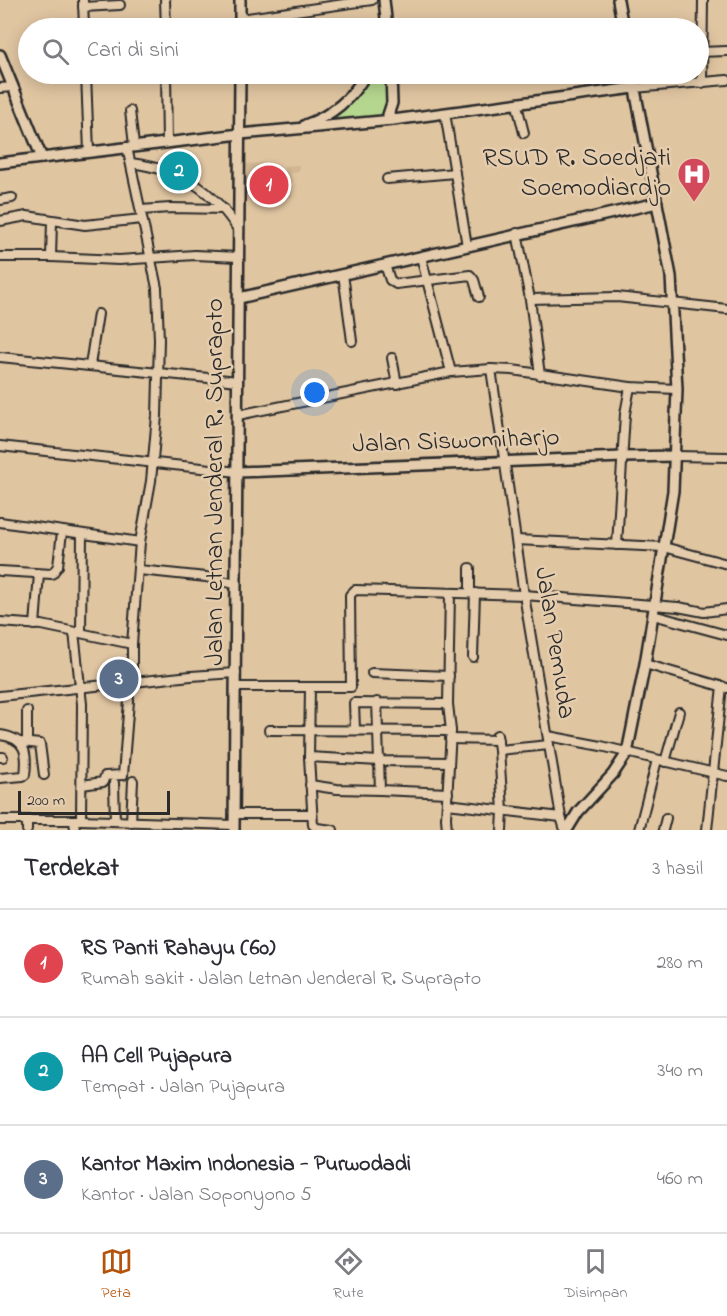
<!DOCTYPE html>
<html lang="id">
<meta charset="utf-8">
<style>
:root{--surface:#fff;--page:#f7f7f7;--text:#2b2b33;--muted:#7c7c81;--line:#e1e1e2;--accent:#b45309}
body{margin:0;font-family:"Indie Flower",sans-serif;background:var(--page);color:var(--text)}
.scale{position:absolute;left:18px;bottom:15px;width:152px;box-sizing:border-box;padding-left:6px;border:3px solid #2b2b2b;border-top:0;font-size:16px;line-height:21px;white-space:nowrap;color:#2b2b2b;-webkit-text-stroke:4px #e4ccac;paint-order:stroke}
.you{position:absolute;left:315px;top:393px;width:21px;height:21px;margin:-15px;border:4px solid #fff;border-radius:50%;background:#1a73e8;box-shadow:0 0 0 9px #1a73e833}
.badge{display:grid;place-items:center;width:39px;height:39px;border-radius:50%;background:var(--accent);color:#fff;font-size:20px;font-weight:700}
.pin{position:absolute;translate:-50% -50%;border:3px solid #fff;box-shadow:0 2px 6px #0006}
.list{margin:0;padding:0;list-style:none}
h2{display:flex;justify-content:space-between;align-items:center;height:78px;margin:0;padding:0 24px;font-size:26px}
h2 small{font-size:20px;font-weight:400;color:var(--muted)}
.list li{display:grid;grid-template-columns:39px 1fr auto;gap:18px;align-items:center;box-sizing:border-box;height:108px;padding:0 24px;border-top:2px solid var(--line)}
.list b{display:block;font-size:22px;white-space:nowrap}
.list p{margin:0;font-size:20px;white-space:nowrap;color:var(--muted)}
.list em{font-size:20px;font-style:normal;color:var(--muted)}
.icon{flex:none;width:33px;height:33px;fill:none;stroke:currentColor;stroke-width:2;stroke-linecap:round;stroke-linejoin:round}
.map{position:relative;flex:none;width:727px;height:830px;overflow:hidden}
.search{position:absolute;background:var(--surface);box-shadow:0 3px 15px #0003;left:18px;right:18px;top:18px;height:66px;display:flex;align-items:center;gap:15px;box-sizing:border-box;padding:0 21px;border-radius:33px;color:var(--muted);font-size:22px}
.sheet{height:402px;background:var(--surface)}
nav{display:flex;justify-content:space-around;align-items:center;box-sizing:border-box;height:84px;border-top:2px solid var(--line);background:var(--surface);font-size:16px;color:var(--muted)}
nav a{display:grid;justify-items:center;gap:3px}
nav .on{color:var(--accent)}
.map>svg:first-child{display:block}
.built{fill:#d0b692}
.green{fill:#b5d68f;stroke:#70805d;stroke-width:1.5}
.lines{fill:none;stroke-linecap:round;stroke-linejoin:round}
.minor-casing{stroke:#2b2b2b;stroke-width:12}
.major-casing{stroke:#2b2b2b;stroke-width:14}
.minor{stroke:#e4ccac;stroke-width:8}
.major{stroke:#e4ccac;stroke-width:9}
.labels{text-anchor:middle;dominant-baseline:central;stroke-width:5;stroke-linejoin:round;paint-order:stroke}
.poi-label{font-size:26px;fill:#2b2b2b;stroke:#e4ccac;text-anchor:end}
.street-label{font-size:26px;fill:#2b2b2b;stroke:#e4ccac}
</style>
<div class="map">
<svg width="727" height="830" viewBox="0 0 727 830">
<rect width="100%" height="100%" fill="#e0c5a1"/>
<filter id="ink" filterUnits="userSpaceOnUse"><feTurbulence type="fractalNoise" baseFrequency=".0167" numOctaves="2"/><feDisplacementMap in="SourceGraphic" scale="12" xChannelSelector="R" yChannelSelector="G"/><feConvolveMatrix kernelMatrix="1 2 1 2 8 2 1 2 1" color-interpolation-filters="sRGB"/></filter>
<g filter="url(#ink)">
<polygon class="built" points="270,163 270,171 284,170 284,166 299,165 299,172 291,173 292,197 247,200 245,164"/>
<polygon class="green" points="366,74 391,74 391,106 382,119 312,123 326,116"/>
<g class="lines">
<g class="minor-casing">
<g id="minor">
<polyline points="83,0 84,28"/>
<polyline points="165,0 166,28"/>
<polyline points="83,7 120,5"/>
<polyline points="240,19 372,0"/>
<polyline points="700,52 727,51"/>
<polyline points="86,74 89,152"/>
<polyline points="166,74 167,143"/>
<polyline points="665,74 666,84"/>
<polyline points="702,83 703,0"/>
<polyline points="0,88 13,87"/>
<polyline points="634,88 727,80"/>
<polyline points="517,105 524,133"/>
<polyline points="130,111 134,145"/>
<polyline points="445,113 467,246"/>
<polyline points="127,147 157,288 159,340 157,416 151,481 140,542 132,644 132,682"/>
<path d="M 131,163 C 181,170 212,188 239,231"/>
<polyline points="387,179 455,173"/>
<polyline points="0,200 12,198"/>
<polyline points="141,210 170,208 224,209"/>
<polyline points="0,221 27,216 85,225 142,219"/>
<polyline points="517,233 530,299 540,375"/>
<polyline points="0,257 51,257 119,260 195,255 239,257"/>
<polyline points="51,257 52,221"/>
<polyline points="421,257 451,372"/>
<polyline points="385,265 390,280 396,284 470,275 474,280 479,297"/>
<polyline points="343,274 352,341"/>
<polyline points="530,299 617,297 727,309"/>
<polyline points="0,357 238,381"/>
<polyline points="392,358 397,384"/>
<polyline points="90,365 98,314"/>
<polyline points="491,369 524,595 561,817 565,830"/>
<polyline points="238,415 451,372 491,369 512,370 630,387 677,389"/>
<polyline points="0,446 238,472"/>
<polyline points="676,456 727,457"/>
<polyline points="0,522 140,542"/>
<polyline points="516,540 664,547 727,564"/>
<polyline points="617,545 625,414 630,387"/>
<polyline points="139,570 206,577 235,584"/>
<polyline points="0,571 52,574 58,566 62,532"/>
<polyline points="470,593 470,568"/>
<polyline points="653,615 727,635"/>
<polyline points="0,622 42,625 132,644"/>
<polyline points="35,625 39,574"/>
<polyline points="74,632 82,704 81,820"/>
<polyline points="81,633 82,534"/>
<polyline points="473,657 475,593"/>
<polyline points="645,664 727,688"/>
<polyline points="372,673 449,676"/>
<polyline points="235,687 351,687 350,595 355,590 524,595 678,607 704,612 727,609"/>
<polyline points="310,687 309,757 313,825 317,828 333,830"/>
<polyline points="0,696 191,676 236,673"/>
<polyline points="377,702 380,790 448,793"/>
<polyline points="355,729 354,703 448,704"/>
<polyline points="269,730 451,731"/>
<path d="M 0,735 C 25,738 28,752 25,775 L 23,776 L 0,778"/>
<polyline points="497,735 499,750 549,745"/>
<polyline points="548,736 601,746 727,776"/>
<polyline points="450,739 498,740"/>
<polyline points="20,742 40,744 44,775"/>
<polyline points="27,742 27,711"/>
<polyline points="499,750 503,811 502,830"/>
<polyline points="0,757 3,757"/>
<polyline points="309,757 379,761 449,762"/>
<polyline points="665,762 679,712"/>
<polyline points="114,783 115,821"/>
<polyline points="82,785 103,782 105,776 123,775 129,701 127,683"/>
<polyline points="310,785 337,789 380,790"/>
<polyline points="447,804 561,817"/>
<polyline points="234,814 312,814"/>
<polyline points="0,820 81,820 234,825"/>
<polyline points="74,820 75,830"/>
<polyline points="131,822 133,781"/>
<polyline points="27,830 27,820"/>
<polyline points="447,830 446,818 451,731 448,704 450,593"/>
<polyline points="639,830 657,760"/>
<polyline points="663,830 666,818"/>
<polyline points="707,830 722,686"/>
</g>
</g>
<g class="major-casing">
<g id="major">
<polyline points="384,0 387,28"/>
<polyline points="618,0 623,28"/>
<polyline points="240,28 240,0"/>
<polyline points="0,55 42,158"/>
<polyline points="391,74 392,103 388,115 393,120 634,88"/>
<path d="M 305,125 C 333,115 351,99 366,74"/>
<polyline points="0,163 240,134 393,120"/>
<polyline points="239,298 657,203"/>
<polyline points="238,472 623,457 676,456"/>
<polyline points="234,830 240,74"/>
<polyline points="567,830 578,812 613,774 627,753 645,664 673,491 677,389 671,276 632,74"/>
</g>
</g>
<use href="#minor" class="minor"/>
<use href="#major" class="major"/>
</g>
</g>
<defs>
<g id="hospital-pin" transform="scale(1.725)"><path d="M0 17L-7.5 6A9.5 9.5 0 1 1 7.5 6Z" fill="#d1495b" stroke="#e4ccac"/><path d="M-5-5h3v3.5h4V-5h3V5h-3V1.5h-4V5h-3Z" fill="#fff"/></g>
</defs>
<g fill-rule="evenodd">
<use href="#hospital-pin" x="694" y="174"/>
</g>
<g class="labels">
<g class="poi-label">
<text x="671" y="159">RSUD R. Soedjati<tspan x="671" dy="30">Soemodiardjo</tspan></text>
</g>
<g class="street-label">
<text transform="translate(456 442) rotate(-2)">Jalan Siswomiharjo</text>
<text transform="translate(216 482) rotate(-90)">Jalan Letnan Jenderal R. Suprapto</text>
<text transform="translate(554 643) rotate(81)">Jalan Pemuda</text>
</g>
</g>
</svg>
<div class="scale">200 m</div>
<div class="you"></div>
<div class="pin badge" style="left:269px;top:185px;background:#e0444e">1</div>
<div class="pin badge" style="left:179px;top:171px;background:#0f9aa8">2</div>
<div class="pin badge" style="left:119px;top:679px;background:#5c6f8a">3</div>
<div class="search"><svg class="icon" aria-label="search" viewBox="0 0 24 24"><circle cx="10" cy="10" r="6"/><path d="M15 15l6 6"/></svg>Cari di sini</div>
</div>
<section class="sheet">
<h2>Terdekat<small>3 hasil</small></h2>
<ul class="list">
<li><span class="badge" style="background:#e0444e">1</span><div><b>RS Panti Rahayu (60)</b><p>Rumah sakit · Jalan Letnan Jenderal R. Suprapto</p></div><em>280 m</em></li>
<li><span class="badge" style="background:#0f9aa8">2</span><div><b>AA Cell Pujapura</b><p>Tempat · Jalan Pujapura</p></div><em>340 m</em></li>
<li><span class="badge" style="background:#5c6f8a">3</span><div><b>Kantor Maxim Indonesia - Purwodadi</b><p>Kantor · Jalan Soponyono 5</p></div><em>460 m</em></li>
</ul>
</section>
<nav>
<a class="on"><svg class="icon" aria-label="map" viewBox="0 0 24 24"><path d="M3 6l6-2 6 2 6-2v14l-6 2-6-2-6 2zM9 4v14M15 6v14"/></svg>Peta</a>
<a><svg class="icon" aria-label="directions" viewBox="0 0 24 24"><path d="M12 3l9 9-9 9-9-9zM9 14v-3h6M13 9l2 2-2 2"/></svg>Rute</a>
<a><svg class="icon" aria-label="saved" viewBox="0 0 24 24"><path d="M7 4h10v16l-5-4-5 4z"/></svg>Disimpan</a>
</nav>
